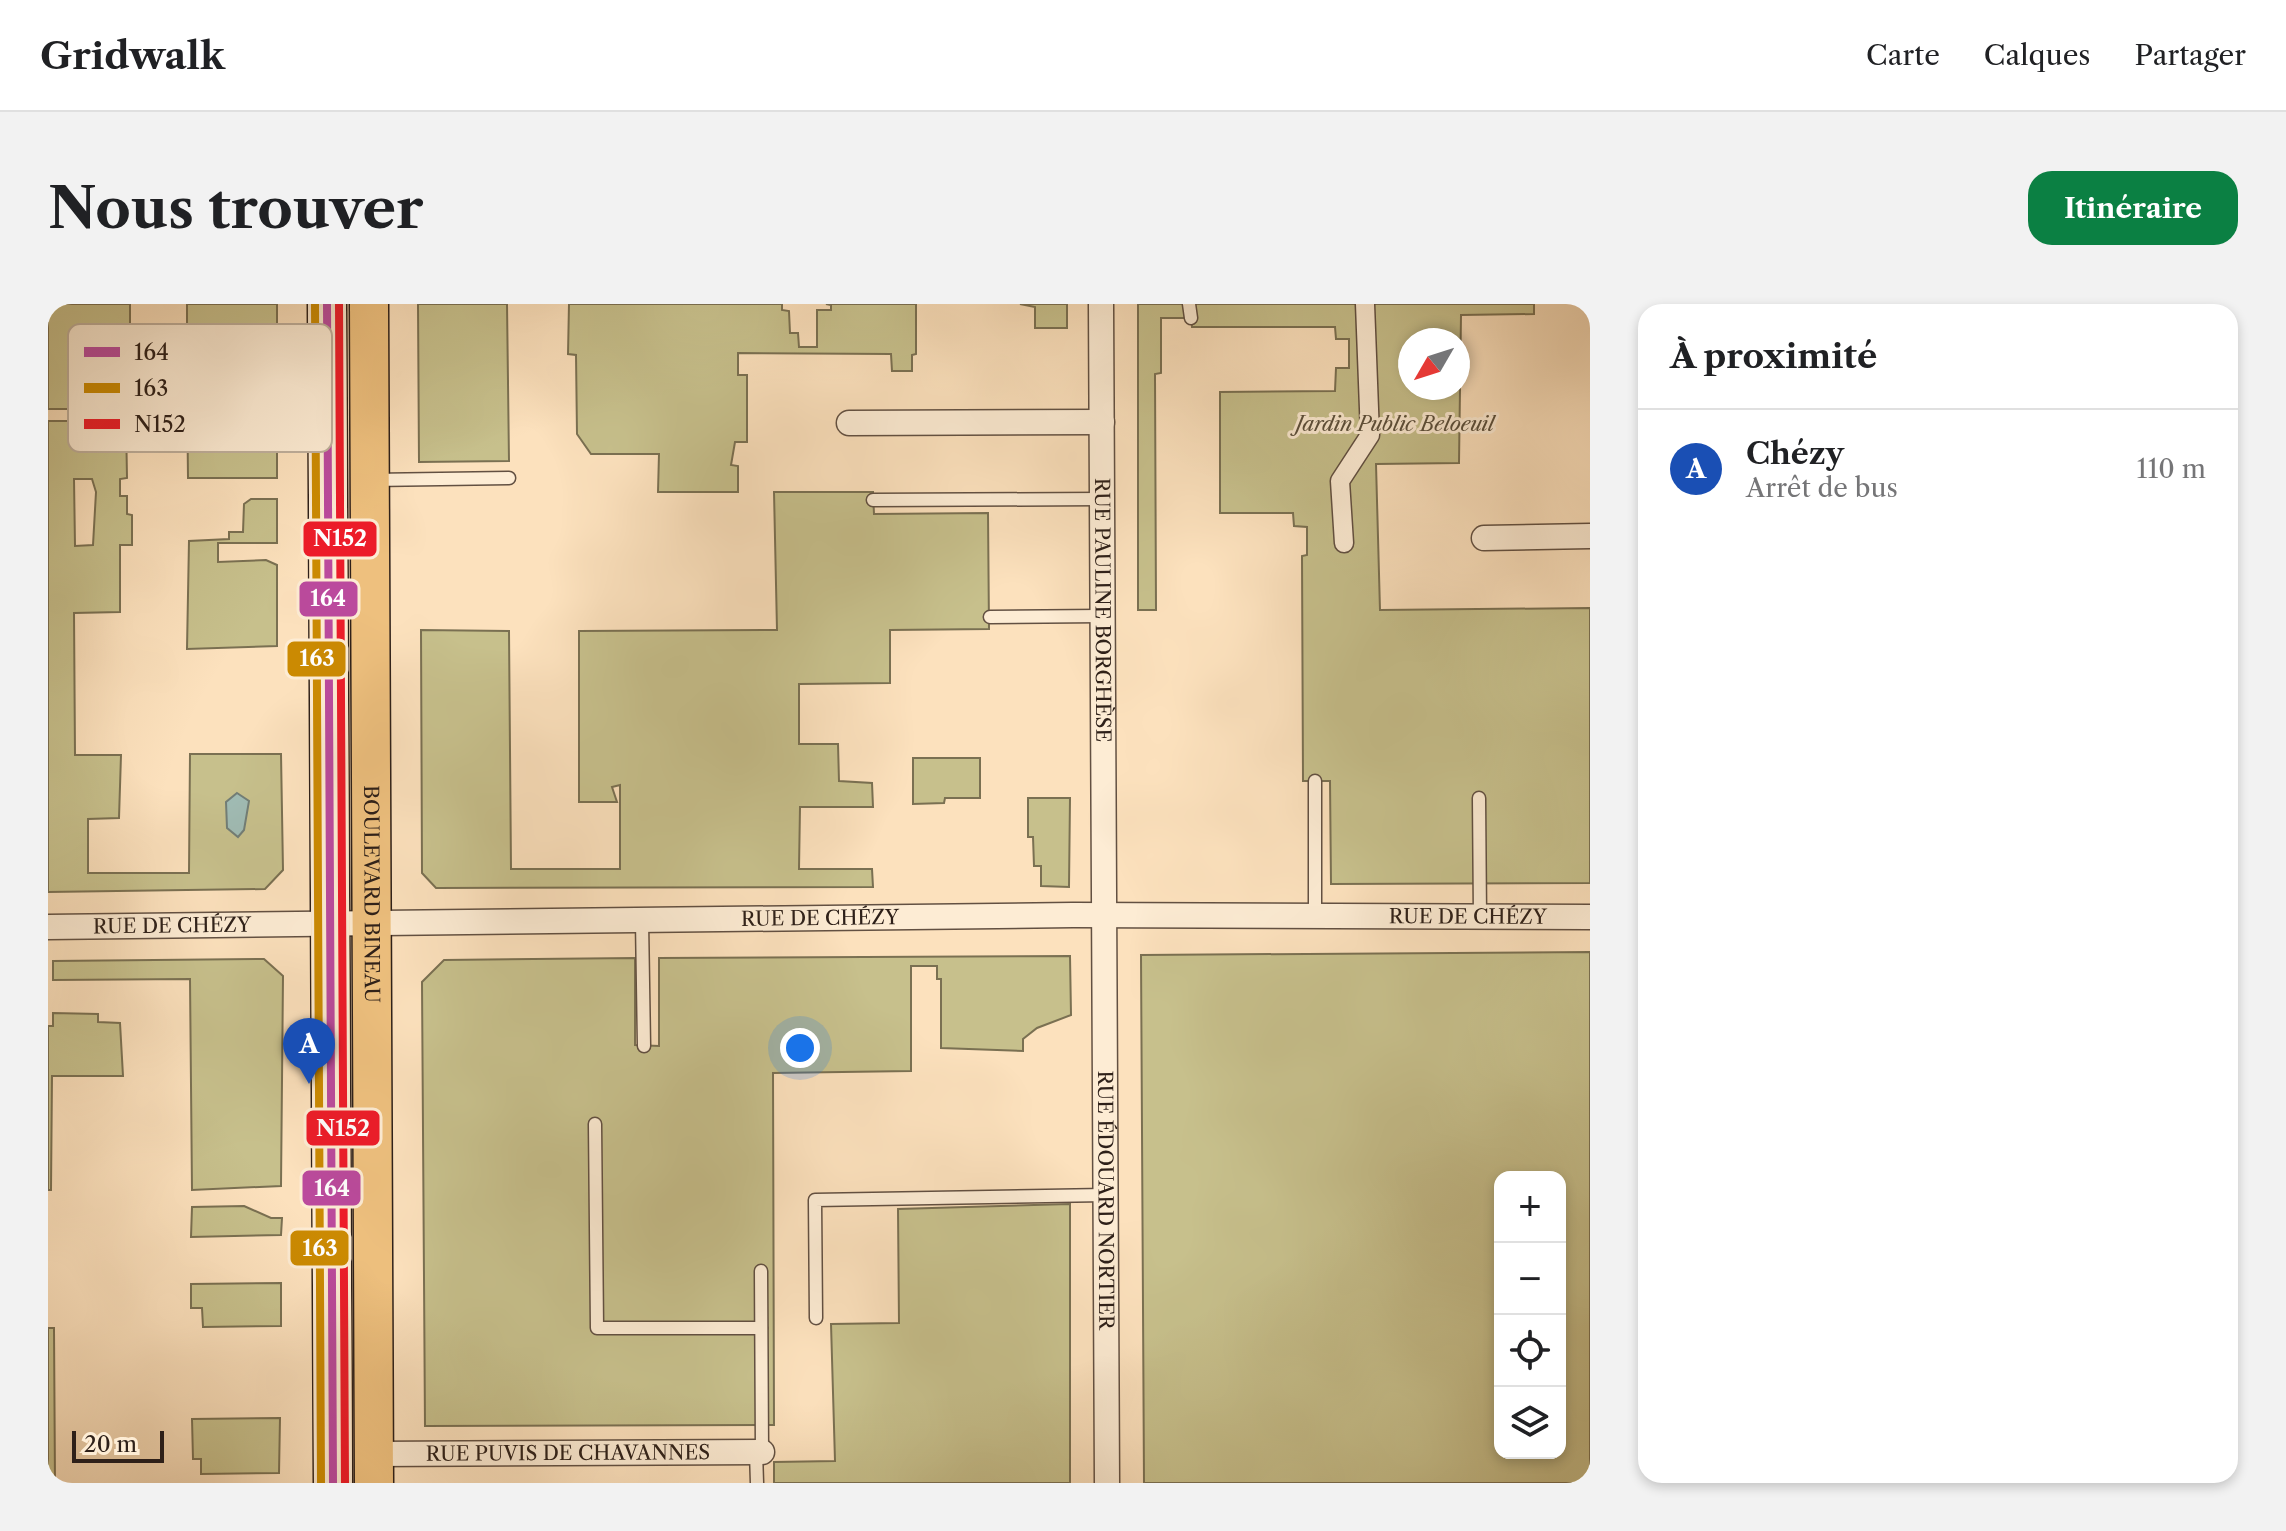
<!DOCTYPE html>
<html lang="fr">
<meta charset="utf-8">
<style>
:root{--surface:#fff;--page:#f2f2f2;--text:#202124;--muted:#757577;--line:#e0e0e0;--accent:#0b8043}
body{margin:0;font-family:"Libre Caslon Text",serif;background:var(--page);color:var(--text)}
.controls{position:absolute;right:24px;bottom:24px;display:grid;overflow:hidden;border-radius:16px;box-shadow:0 4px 12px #0003}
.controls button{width:72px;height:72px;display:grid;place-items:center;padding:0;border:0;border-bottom:2px solid var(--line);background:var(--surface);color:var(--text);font:40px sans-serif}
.compass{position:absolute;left:1350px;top:24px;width:72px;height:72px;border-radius:50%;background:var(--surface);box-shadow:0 4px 12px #0003;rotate:231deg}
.scale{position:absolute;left:24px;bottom:20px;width:92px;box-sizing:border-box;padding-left:8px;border:4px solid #2e2019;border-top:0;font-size:22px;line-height:28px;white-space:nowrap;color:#2e2019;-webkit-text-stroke:6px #fdecd4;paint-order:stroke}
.you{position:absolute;left:752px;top:744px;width:28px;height:28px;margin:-20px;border:6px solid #fff;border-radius:50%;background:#1a73e8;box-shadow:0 0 0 12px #1a73e833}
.badge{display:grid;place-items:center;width:52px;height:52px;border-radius:50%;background:var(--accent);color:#fff;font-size:26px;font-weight:700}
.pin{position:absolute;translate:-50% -66px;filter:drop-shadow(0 2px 4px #0008)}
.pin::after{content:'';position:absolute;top:42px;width:28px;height:24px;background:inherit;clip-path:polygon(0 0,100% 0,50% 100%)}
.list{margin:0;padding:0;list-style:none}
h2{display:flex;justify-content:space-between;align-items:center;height:104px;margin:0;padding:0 32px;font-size:34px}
h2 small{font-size:26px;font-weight:400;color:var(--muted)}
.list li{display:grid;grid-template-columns:52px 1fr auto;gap:24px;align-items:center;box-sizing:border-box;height:120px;padding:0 32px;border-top:2px solid var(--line)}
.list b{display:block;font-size:30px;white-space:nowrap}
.list p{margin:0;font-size:26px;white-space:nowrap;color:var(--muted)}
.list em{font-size:26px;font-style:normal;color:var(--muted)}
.icon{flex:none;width:44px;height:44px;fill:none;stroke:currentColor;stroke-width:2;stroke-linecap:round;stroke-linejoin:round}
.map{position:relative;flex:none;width:1542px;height:1179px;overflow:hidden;border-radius:24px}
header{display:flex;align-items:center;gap:48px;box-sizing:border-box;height:112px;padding:0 40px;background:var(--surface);border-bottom:2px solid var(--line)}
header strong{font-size:38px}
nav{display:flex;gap:44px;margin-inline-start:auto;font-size:28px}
.intro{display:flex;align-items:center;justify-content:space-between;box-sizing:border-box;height:192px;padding:0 48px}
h1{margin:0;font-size:56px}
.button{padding:20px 36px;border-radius:24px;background:var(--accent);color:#fff;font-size:28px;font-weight:700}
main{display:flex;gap:48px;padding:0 48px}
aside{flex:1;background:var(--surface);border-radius:24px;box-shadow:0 4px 12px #0003}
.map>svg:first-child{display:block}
.green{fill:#c7c08c;stroke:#7a7052;stroke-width:2;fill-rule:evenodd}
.water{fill:#a0bcb5;stroke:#727e77;stroke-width:2}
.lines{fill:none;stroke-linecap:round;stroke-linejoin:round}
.service-casing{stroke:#625042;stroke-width:15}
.pedestrian-casing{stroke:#625042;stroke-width:21}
.minor-casing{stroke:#625042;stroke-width:27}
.primary-casing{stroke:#2e2019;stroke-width:41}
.service{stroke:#fdecd4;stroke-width:12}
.pedestrian{stroke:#fdecd4;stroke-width:18}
.minor{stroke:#fdecd4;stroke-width:24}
.primary{stroke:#eec07e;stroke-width:38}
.bus-1-casing{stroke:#fdecd4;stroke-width:14}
.bus-2-casing{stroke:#fdecd4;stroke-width:14}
.bus-3-casing{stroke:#fdecd4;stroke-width:14}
.bus-1{stroke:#bb4a9d;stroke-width:8}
.bus-2{stroke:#cb8a02;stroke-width:8}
.bus-3{stroke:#ed1c29;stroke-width:8}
.labels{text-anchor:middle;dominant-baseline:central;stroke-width:6;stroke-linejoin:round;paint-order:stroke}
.park-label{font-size:20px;font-style:italic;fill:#5c503c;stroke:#fdecd4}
.street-label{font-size:20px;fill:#2e2019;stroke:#fdecd4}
.key{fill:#fdecd4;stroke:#bfaf9c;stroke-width:2}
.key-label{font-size:22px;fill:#2e2019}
.line-badge{stroke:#fdecd4;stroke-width:3}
.badge-label{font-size:22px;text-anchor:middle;font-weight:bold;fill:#fff}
</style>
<header>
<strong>Gridwalk</strong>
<nav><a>Carte</a><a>Calques</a><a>Partager</a></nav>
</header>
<div class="intro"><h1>Nous trouver</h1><a class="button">Itinéraire</a></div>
<main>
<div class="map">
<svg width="1542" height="1179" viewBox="0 0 1542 1179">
<rect width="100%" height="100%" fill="#fce1bd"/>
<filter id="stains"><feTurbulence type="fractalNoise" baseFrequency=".0025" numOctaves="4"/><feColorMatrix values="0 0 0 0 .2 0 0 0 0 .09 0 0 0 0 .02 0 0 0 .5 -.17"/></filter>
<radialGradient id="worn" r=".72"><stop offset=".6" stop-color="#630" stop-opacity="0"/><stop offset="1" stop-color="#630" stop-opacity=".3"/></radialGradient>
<g class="green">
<polygon points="0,0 82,0 82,36 72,36 72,54 29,55 29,86 72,86 72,105 0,105"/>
<polygon points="139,0 229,0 229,72 139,73"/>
<polygon points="370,0 459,0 461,157 371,158"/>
<polygon points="521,0 734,0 734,6 741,7 742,29 750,29 751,43 769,43 769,6 783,6 783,1 778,0 868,0 868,50 864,51 864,67 844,67 843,50 690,49 690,71 699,71 699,138 687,138 683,161 690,162 690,188 610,188 611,150 543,150 529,130 528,51 520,50"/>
<polygon points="972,0 1019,0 1019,24 987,24 987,3"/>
<path d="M 1090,0 L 1486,0 L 1486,10 L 1413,11 L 1411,159 L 1328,160 L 1332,306 L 1542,304 L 1542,579 L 1283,580 L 1282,477 L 1255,477 L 1254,252 L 1259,251 L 1259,223 L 1246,222 L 1245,209 L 1172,209 L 1172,88 L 1287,87 L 1288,64 L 1301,64 L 1301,35 L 1288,35 L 1287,23 L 1144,23 L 1143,14 L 1113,14 L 1113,69 L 1107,70 L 1108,306 L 1090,306 ZM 1362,36 L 1410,36 L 1410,84 L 1362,84 Z"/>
<polygon points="139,83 171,84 171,105 229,105 229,174 140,174"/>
<path d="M 0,117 L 78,117 L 79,174 L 72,175 L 72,192 L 79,192 L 79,210 L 84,211 L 84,241 L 72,241 L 72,308 L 26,309 L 27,451 L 73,451 L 71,514 L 40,515 L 40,569 L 141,569 L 142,450 L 233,450 L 235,566 L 217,585 L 0,588 ZM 26,175 L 44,175 L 48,188 L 45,241 L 27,242 Z"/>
<polygon points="726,188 825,188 826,210 940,209 941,325 842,326 842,379 751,380 751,440 790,440 791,477 824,479 825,503 752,503 751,565 824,565 825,583 388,584 374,569 373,326 461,327 463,565 572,565 572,481 564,483 569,498 531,498 531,327 729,326"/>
<polygon points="203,195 229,195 229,239 170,239 170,258 218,256 229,261 229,342 139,345 141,237 181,235 181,228 195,228 196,200"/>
<polygon points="865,454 932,454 932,494 897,494 896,499 865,500"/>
<polygon points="980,494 1022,494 1021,583 993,582 993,562 986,562 985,533 980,533"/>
<path d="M 1542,648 L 1542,1179 L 1096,1179 L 1093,651 ZM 1512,873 L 1512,1149 L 1452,1149 L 1452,873 Z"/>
<polygon points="1022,652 1023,711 989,724 975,735 975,747 893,744 893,675 889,675 889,662 863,662 863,767 725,769 726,1121 377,1122 374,678 396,656 587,654 587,741 611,742 611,654"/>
<polygon points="216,655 235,672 233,882 144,886 142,675 5,676 5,657"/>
<polygon points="5,709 50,710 50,718 72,719 75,772 4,772 3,886 0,886 0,722 5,722"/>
<polygon points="1022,900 1022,1179 726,1179 726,1158 787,1157 783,1020 851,1019 850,905"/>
<polygon points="196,902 223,914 234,914 233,931 143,933 144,903"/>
<polygon points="233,979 233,1022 155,1023 154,1004 143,1004 143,980"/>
<polygon points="0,1024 6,1024 7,1179 0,1179"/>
<polygon points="232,1114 231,1169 153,1170 153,1155 145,1155 144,1115"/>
</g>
<polygon class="water" points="189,489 201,497 196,526 190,533 179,524 178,498"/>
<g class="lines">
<g class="service-casing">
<g id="service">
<polyline points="1141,0 1143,14"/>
<polyline points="324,176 461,174"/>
<polyline points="825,196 1054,195"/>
<polyline points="942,313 1054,312"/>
<polyline points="1267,477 1267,613"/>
<polyline points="1431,494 1432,613"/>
<polyline points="594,617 596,742"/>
<polyline points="547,820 549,1024 713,1024"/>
<polyline points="713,967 714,1148"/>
<polyline points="768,1014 767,896 1057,891"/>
<polyline points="708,1148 709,1179"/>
</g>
</g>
<g class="pedestrian-casing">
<polyline id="pedestrian" points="1296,239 1292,177 1322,131 1317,0"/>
</g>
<g class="minor-casing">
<g id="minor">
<path id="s1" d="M 1053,0 L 1059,1179"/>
<polyline points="801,119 1054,118"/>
<polyline points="1436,234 1542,232"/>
<path id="s2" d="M 0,623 L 1025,611 L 1542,613"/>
<path id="s3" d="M 326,1150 L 714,1148"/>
</g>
</g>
<g class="primary-casing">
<g id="primary">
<polyline points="279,0 285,1179"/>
<path id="s4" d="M 321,0 L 326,1179"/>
</g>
</g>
<use href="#service" class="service"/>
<use href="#pedestrian" class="pedestrian"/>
<use href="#minor" class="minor"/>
<use href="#primary" class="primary"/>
<g class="bus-1-casing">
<polyline id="bus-1" points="279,0 285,1179"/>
</g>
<g class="bus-2-casing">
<polyline id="bus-2" points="267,0 273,1179"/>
</g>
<g class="bus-3-casing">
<polyline id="bus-3" points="291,0 297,1179"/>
</g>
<use href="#bus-1" class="bus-1"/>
<use href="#bus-2" class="bus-2"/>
<use href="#bus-3" class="bus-3"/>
</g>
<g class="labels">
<g class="park-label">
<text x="1347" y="120">Jardin Public Beloeuil</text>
</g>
<g class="street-label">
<text stroke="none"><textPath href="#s1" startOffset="306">RUE PAULINE BORGHÈSE</textPath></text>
<text stroke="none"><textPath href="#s4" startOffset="590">BOULEVARD BINEAU</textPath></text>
<text stroke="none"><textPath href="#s2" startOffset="1420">RUE DE CHÉZY</textPath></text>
<text stroke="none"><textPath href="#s2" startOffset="772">RUE DE CHÉZY</textPath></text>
<text stroke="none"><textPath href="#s2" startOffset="124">RUE DE CHÉZY</textPath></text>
<text stroke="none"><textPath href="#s1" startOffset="896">RUE ÉDOUARD NORTIER</textPath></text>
<text stroke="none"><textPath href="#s3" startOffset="194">RUE PUVIS DE CHAVANNES</textPath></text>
</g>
</g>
<rect x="20" y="20" width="264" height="128" rx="12" class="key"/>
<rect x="36" y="43" width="36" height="10" fill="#bb4a9d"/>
<rect x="36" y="79" width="36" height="10" fill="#cb8a02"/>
<rect x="36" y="115" width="36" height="10" fill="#ed1c29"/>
<g class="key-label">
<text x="86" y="56">164</text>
<text x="86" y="92">163</text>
<text x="86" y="128">N152</text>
</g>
<g class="line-badge">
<rect x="254" y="216" width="76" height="38" rx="8" fill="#ed1c29"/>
<rect x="250" y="276" width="61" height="38" rx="8" fill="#bb4a9d"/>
<rect x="238" y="336" width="61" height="38" rx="8" fill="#cb8a02"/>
<rect x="257" y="805" width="76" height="38" rx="8" fill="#ed1c29"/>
<rect x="253" y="865" width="61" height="38" rx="8" fill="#bb4a9d"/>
<rect x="241" y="925" width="61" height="38" rx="8" fill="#cb8a02"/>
</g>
<g class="badge-label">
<text x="292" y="242">N152</text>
<text x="280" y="302">164</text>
<text x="269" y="362">163</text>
<text x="295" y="832">N152</text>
<text x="284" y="892">164</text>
<text x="272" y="952">163</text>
</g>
<rect width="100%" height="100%" filter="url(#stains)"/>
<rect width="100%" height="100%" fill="url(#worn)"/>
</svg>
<div class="controls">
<button>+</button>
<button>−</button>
<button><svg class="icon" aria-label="locate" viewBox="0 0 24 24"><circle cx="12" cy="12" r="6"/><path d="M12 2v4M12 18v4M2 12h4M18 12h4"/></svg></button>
<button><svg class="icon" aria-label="layers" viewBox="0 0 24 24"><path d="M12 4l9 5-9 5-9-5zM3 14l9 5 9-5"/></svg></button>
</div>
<svg class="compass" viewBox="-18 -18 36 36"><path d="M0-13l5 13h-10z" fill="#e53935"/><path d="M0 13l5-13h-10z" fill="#757577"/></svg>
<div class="scale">20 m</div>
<div class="you"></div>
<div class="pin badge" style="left:261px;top:780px;background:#1a4fb4">A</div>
</div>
<aside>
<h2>À proximité<small></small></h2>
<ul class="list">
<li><span class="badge" style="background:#1a4fb4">A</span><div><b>Chézy</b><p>Arrêt de bus</p></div><em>110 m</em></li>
</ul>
</aside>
</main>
